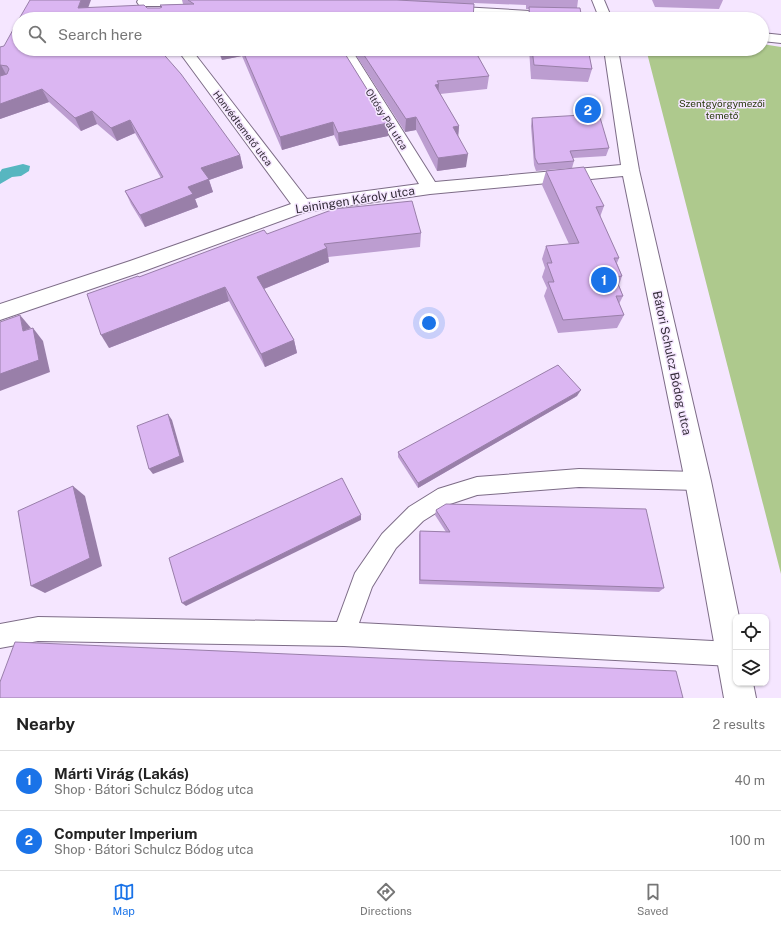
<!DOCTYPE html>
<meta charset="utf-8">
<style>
:root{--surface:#fff;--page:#f2f2f2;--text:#222;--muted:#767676;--line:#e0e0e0;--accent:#1a73e8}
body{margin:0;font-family:"Public Sans",sans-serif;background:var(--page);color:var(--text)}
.controls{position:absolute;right:12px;bottom:12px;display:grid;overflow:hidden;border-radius:8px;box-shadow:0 1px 3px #0004}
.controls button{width:36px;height:36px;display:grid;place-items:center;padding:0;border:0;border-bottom:1px solid var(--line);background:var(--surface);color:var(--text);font:20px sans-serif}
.you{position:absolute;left:429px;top:323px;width:14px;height:14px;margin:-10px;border:3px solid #fff;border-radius:50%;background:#1a73e8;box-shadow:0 0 0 6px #1a73e833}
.badge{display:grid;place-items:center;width:26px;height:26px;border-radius:50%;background:var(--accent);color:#fff;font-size:13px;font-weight:700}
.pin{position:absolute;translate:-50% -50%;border:2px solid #fff;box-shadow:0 1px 4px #0006}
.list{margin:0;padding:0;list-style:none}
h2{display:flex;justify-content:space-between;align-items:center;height:52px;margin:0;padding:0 16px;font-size:17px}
h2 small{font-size:13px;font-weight:400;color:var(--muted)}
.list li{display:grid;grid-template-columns:26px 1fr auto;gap:12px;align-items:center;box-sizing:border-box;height:60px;padding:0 16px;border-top:1px solid var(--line)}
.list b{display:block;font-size:15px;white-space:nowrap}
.list p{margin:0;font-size:13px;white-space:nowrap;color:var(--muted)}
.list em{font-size:13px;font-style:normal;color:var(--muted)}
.icon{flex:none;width:22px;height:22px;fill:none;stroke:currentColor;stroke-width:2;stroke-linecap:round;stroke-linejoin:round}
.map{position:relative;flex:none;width:781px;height:698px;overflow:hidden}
.search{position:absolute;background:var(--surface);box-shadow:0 1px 3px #0004;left:12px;right:12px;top:12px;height:44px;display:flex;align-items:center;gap:10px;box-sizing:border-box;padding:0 14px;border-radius:22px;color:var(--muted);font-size:15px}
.sheet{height:172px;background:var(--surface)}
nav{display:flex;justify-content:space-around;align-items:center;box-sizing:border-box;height:56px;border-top:1px solid var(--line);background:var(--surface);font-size:11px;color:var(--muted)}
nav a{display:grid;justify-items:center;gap:2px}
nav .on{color:var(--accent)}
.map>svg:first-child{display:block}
.green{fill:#aec98d}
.water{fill:#57b6c0}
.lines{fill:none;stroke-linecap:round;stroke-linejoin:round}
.service-casing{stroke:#7d6c87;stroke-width:2}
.minor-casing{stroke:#7d6c87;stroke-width:2}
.service{fill:#fff;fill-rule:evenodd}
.minor{fill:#fff;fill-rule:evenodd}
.wall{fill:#bc9dd0}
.shaded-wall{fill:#997fa9}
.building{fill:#dbb6f2;stroke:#997fa9}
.labels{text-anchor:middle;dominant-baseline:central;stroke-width:3;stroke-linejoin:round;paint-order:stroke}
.far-park-label{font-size:10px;fill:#293b0d;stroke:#f5e6ff}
.far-street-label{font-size:10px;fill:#332c38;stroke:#f5e6ff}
.street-label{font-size:12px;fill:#332c38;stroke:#f5e6ff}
</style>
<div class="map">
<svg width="781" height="698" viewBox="0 0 781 698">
<rect width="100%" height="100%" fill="#f5e6ff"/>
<polygon class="green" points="762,44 781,47 781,574 646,49 762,49"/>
<polygon class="water" points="23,164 30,166 29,171 21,176 12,177 0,184 0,172 2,169"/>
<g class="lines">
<g class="service-casing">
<polygon id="service" points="579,469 698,472 705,474 708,481 705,488 698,490 579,487 477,495 450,504 423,521 396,548 372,587 359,623 732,642 736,644 736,664 732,666 344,646 38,641 0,648 0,624 38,617 337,622 355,573 382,534 409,507 438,489 477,477"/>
</g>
<g class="minor-casing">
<g id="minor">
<polygon points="138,0 219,0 220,2 218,5 214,6 143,6 139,5 137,2"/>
<polygon points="592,0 604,0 612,19 537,19 444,14 440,13 438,10 440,7 444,6 598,15"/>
<polygon points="762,33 781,35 781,43 762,41"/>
<polygon points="177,49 191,49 307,199 419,184 337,49 351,49 435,182 621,165 604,49 618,49 639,170 711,481 739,617 736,617 736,683 753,683 756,698 724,698 685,481 623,176 430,194 305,212 144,271 0,320 0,304 130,261 291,204"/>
</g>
</g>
<use href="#service" class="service"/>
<use href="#minor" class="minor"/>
</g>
<g class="wall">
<polygon points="182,0 578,0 577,8 582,19 527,19 529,9 526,9 526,5 474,3 473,19 88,7 160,8 161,7 160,5 183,4"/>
<polygon points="652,0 723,0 719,9 655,7"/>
<polygon points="0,47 240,155 243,168 209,180 213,192 195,199 198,207 145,227 131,204 125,191 161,178 135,133 117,141 97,124 81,131 49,102 0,119"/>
<polygon points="217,49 342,49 388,123 388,136 339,146 334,135 282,150 242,56 222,60"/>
<polygon points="352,49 474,49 489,76 487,89 440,94 459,126 458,136 466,167 437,171 416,130 405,132"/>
<polygon points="529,49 588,49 592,69 588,82 531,79"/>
<polygon points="532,118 609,148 606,156 573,158 574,161 572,168 536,171 534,165 531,126"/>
<polygon points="546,171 604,206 600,217 619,258 617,263 622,276 619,285 623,296 619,304 624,315 617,328 558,333 544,296 547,288 542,277 545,268 542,259 546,246 569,244 542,185"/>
<polygon points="421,233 420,247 328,257 329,262 264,289 294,340 297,353 265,367 229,301 109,348 139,277 267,234"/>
<polygon points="577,396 418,488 398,457 398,452"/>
<polygon points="436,510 664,588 659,592 419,584 419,535 420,531 446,532 435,515"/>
</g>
<g class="shaded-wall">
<polygon points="81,0 91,0 84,19 78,8"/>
<polygon points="219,49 240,49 242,56 222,60"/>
<polygon points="0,65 1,65 8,78 0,80"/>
<polygon points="439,84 438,97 435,85"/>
<polygon points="42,89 49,102 0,119 0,104"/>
<polygon points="92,111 97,124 81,131 75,118"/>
<polygon points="416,117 416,130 405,132 406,119"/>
<polygon points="130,120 135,133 117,141 111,128"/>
<polygon points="333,122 334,135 282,150 280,137"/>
<polygon points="388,123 388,136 339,146 338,133"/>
<polygon points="459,126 458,139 453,127"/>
<polygon points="468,154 466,167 437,171 438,158"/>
<polygon points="240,155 243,168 209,180 213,192 195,199 198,207 145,227 140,215 188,187 201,168"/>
<polygon points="327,248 329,262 261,290 257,277"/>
<polygon points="225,287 229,301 109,348 101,335"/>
<polygon points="20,315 31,328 23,331"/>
<polygon points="33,328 43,341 50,372 0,391 0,374"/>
<polygon points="294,340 297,353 265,367 261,354"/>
<polygon points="581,390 577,396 418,488 418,483"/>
<polygon points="168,414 172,420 184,462 153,474 149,469"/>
<polygon points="73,486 85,496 102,566 45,593 31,586"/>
<polygon points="361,515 361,520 186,606 182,603"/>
</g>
<g class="building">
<polygon points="30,0 81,0 78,8 144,5 147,8 160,8 162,7 160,5 194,4 188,0 397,0 474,4 473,19 19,19"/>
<polygon points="529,7 580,8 582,19 530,19"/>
<polygon points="19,19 19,49 159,49 181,74 240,155 201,168 209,179 188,187 193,194 140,215 125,191 163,177 130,120 111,128 92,111 75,118 42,89 0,104 0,76 7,74 9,69 7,66 0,65 0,47 4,46"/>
<polygon points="242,49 342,49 388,123 338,133 333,122 280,137"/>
<polygon points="360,49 474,49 489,76 437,81 439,84 435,85 459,126 453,127 468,154 438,158 416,117 406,119"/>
<polygon points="532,49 588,49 592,69 534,65"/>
<polygon points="599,114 609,148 570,151 574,161 538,164 535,158 532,118"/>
<polygon points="584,167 604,206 596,207 619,258 614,258 622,276 615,277 623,296 616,296 624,315 563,320 548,282 554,282 547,263 552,263 546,246 579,243 546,171"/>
<polygon points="412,201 421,233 324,244 327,248 257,277 294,340 261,354 225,287 101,335 87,294 138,276 139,277 264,230 267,234 334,209"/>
<polygon points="20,315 23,331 33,328 39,360 0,374 0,322"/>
<polygon points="558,365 581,390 418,483 398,452"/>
<polygon points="168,414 180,456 149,469 137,426"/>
<polygon points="342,478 361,515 182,603 169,558"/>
<polygon points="73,486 90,558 31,586 18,511"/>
<polygon points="446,504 646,509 664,588 420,580 420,531 450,532 436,510"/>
<polygon points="15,642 676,671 683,698 0,698 0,682"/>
</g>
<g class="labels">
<g class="far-park-label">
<text x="722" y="103">Szentgyörgymezői<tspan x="722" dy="12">temető</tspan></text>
</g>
<g class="far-street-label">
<text transform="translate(387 119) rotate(58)">Oltósy Pál utca</text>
<text transform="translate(243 128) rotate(53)">Honvédtemető utca</text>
</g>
<g class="street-label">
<text transform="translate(355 200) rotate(-9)">Leiningen Károly utca</text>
<text transform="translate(672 363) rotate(78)">Bátori Schulcz Bódog utca</text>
</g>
</g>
</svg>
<div class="controls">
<button><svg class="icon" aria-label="locate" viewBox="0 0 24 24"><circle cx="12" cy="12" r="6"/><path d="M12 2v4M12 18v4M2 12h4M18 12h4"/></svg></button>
<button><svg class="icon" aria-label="layers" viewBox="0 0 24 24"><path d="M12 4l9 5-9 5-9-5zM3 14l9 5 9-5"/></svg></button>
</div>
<div class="you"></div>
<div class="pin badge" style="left:604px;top:280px">1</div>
<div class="pin badge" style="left:588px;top:110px">2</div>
<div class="search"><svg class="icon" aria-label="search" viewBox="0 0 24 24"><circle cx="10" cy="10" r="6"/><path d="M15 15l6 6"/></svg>Search here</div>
</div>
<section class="sheet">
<h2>Nearby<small>2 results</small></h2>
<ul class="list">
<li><span class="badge">1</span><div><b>Márti Virág (Lakás)</b><p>Shop · Bátori Schulcz Bódog utca</p></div><em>40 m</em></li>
<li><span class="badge">2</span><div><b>Computer Imperium</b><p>Shop · Bátori Schulcz Bódog utca</p></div><em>100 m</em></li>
</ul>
</section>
<nav>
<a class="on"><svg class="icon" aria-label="map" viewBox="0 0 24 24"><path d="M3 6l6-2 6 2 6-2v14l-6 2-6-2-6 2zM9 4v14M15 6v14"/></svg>Map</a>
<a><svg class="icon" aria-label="directions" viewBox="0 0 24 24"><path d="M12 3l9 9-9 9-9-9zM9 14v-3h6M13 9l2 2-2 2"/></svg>Directions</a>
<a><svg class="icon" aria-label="saved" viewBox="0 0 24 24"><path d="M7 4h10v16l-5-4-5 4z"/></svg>Saved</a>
</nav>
